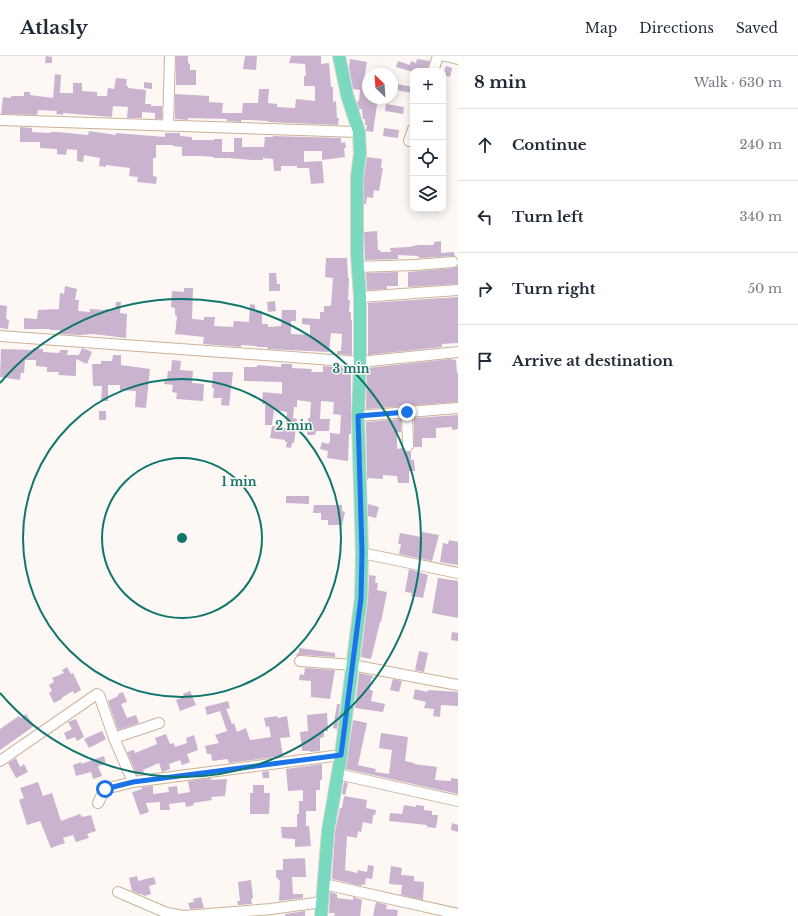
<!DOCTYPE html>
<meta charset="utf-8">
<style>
:root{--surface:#fff;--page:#f2f2f3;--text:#1f2937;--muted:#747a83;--line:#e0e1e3}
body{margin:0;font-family:"Libre Baskerville",serif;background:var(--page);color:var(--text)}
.controls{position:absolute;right:12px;top:12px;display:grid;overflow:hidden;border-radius:8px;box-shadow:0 2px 10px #0003}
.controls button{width:36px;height:36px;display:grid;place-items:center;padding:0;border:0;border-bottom:1px solid var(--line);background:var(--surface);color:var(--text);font:20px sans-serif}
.compass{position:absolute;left:362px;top:12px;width:36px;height:36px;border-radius:50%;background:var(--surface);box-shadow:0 2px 10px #0003;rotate:335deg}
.stop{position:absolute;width:12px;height:12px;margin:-9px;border:3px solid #1a73e8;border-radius:50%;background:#fff}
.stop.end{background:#1a73e8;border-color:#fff;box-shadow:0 1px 4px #0008}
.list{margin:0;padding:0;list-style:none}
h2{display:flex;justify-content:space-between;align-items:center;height:52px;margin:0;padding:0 16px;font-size:17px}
h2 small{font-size:13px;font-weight:400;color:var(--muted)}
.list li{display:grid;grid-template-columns:26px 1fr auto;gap:12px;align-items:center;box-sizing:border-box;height:72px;padding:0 16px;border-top:1px solid var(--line)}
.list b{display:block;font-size:15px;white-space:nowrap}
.list em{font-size:13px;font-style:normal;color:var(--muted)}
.icon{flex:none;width:22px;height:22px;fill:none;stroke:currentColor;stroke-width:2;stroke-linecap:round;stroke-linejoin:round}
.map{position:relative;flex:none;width:458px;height:860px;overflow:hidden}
header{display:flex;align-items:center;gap:24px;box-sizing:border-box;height:56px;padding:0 20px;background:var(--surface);border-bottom:1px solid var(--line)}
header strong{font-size:19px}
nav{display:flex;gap:22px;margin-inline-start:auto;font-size:14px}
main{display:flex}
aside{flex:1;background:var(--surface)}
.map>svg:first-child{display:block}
.building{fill:#c9b3cf}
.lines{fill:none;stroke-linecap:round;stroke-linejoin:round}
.minor-casing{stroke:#cbb297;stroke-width:12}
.major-casing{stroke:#d5d4d2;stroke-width:14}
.minor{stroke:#fff;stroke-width:10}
.major{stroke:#79dabf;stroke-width:12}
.route{stroke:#1a73e8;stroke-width:5}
.ring{fill:none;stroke:#0f766e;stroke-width:2}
.centre{fill:#0f766e;stroke:#fdf8f3;stroke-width:2}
.ring-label{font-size:12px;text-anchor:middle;font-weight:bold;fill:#0f766e;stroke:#fdf8f3;stroke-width:3;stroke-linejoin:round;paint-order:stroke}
</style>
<header>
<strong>Atlasly</strong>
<nav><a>Map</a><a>Directions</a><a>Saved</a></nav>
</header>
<main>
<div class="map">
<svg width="458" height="860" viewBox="0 0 458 860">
<rect width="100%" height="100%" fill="#fdf8f3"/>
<g class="building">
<polygon points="46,0 52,1 52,7 45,7"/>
<polygon points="176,0 188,0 188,7 190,8 190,14 196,14 196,29 176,29"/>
<polygon points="245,0 257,0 256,14 243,13"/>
<polygon points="291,0 321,0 321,8 329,7 331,31 333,31 333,46 336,45 337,62 339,62 338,69 268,66 268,65 249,64 241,64 241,66 227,65 227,63 188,62 188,64 175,63 175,38 209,40 209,46 223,47 222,57 242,57 243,47 258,47 259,33 269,33 268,47 277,48 277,51 295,52 296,43 315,45 315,30 304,30 304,20 306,20 305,8 289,7"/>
<polygon points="350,3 367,6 364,24 368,25 368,42 378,42 373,76 366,75 367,69 365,69 365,63 363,63 362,53 359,53 357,47 358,44 359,45 360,34 353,33 349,11"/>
<polygon points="417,3 430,5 427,15 413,15 413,16 396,11 398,5 410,9 411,5 416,7"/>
<polygon points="446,10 452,12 450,21 443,19"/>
<polygon points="55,18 61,19 60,37 73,37 73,27 82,27 82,35 97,36 97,40 107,40 108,32 114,33 116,22 127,23 126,30 128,30 128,32 146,34 145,48 151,48 151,50 162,50 162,63 155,63 155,57 142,56 142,62 127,62 128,51 113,50 112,61 63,57 63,59 56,58 57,55 38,54 37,59 1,58 3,41 11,42 11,40 24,40 24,36 30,36 30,39 53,42"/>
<polygon points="144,26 152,27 152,33 144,32"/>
<polygon points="397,28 413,31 412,37 396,34"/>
<polygon points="386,48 404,51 403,58 385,55"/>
<polygon points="20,71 32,72 32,76 50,77 50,76 58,76 88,79 89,75 116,79 116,77 165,81 165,77 180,77 180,80 192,81 192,84 214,84 214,83 222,83 222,96 234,96 234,82 242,82 242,91 264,91 265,81 273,81 273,80 341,82 341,87 345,86 346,92 344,92 345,101 322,104 322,95 304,95 304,106 322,105 324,127 311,128 309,112 297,112 297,110 281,110 281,115 274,115 273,103 263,102 263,104 251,104 229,102 214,102 214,101 201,100 182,100 182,91 173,90 173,89 156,89 156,102 153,102 153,120 157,121 156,128 137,126 138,121 129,120 130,112 106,109 106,111 99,110 100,102 84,99 83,106 77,105 77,94 67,93 66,99 57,98 57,93 40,92 40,86 20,86"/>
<polygon points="384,72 399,74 398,82 383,80"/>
<polygon points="367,101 382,103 381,112 383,112 379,135 374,134 373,142 367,141 366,148 364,148 364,121"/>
<polygon points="377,175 378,194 380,194 381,196 391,196 390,192 409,191 418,189 434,189 434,186 441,185 441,197 454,196 455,200 419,202 418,200 398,199 398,203 365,204 364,176"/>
<polygon points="326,202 347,202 348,222 349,222 348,244 350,244 349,256 351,256 351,264 352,264 352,299 337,298 337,295 341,295 342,278 331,277 329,296 267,293 268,291 257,291 257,290 241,289 241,291 203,288 204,281 175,278 177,260 175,259 175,252 171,251 172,235 184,236 184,232 193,232 192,263 204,264 204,261 215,261 214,270 233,271 234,265 249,266 250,248 255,249 255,254 262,255 262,268 268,268 268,271 281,270 282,254 296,254 296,265 291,265 291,278 310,279 310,269 302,268 302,262 320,263 320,256 324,256 324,250 331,250 333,222 325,221"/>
<polygon points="458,210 458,228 408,231 408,216 454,212"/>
<polygon points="398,216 398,230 387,230 387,233 367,234 366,217"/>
<polygon points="269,217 276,217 277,228 280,228 280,235 269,235"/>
<polygon points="65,230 77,233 75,244 79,244 78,255 90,256 90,253 105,254 105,253 115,254 116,246 121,246 120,257 127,258 126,282 93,278 80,279 60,278 60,274 50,274 50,273 24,273 24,262 37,263 38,254 59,253 60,237 64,238"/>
<polygon points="458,241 458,287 442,288 442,291 368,299 368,247"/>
<polygon points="275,245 276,255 268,256 267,246"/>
<polygon points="0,249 7,250 6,263 9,264 8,273 0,272"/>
<polygon points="33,292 43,293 43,296 59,297 60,294 68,294 67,299 79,299 82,292 92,296 87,308 76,303 76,320 58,319 59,316 47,316 47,311 36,310 36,304 25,304 24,317 21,317 20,324 0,321 1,293 33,294"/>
<polygon points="113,299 121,299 121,309 150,313 146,352 135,351 136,335 120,334 120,329 108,329 108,345 101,345 102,330 93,330 92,308 101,308 101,305 112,305"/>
<polygon points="450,303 456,304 457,317 458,317 458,346 366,353 367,312"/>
<polygon points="172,304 181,305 180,314 193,315 192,327 204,328 203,345 176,343 177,337 172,336 173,329 164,328 165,323 167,323 168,315 171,315"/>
<polygon points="281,308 292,308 292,312 312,313 311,316 323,316 323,310 351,312 351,378 349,378 348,405 327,402 328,395 320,393 322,386 328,388 330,386 330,377 340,378 341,359 333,358 334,346 321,345 320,363 330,363 329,375 316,375 315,379 307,379 308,362 310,362 311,346 297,344 297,351 294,351 293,362 297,363 294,387 292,387 291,392 286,391 287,386 285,386 285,384 270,382 272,370 286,372 287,356 274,354 272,369 265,369 265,348 262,348 263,336 282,338 282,326 244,325 244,311 257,311 257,309 281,311"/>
<polygon points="213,316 233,316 229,350 221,349 222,342 213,342 214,332 212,332"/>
<rect x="99" y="355" width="7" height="9"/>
<polygon points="458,359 458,373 452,374 452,371 436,372 436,382 422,382 422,391 414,391 414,362"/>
<polygon points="401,363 401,376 397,376 397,393 402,392 405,396 411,396 411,404 414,404 415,415 409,415 409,427 398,427 397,420 383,419 383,423 368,422 367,425 366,366"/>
<polygon points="286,440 309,440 309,448 286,447"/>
<polygon points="368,448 379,451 376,462 368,460"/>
<polygon points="314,449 342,449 342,455 345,456 342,469 328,469 328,464 321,464 321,457 313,457"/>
<polygon points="422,476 439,479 432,505 399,498 401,488 398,488 400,477 421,481"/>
<polygon points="449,484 458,486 458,509 440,506 443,487 448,488"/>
<polygon points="409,513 428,519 423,542 411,540 412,537 405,536"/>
<polygon points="369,519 376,520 375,527 378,527 377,534 387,536 381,566 380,566 371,603 361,601 368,543"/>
<polygon points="438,522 458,525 458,562 432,557"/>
<polygon points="452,576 458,577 458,585 451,584"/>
<polygon points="299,592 335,597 335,601 300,599 296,600 297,597 299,597"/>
<polygon points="419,595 428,597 424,616 415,614"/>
<polygon points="67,611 71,618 73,617 81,634 74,638 73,635 61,642 62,643 54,647 49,637 52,635 49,629 54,626 52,622 64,617 62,614"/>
<polygon points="305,612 335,614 330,643 311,641 311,625 299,624 300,618 304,619"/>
<polygon points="359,617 373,620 373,623 371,622 370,634 373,635 371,645 385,648 383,656 355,652"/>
<polygon points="393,623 402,625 399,636 390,634"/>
<polygon points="415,633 427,636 428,634 458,636 458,650 441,649 440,661 433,660 434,653 424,652 426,646 413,643"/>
<polygon points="190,635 196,649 180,655 176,644 184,641 183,638"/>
<polygon points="123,636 127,646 121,648 127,662 136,659 139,667 118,674 108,645 118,640 118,638"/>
<polygon points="228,645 230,652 226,653 232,668 234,667 237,676 246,672 250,684 271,681 269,670 266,671 264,662 277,660 278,662 287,660 290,681 280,682 283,700 229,707 228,703 212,705 211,698 207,698 205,690 219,687 215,679 227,675 220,655 207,659 205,651"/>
<polygon points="337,648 340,648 337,673 333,672"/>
<polygon points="327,657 328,675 324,675 324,681 320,682 320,695 310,696 310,695 302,695 300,676 308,675 307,659"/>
<polygon points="26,658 34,670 0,694 0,673 19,660 21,662"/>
<polygon points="76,663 84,681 77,685 75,681 67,684 64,677 72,673 68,666"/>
<polygon points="353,664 367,667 358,709 376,713 375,716 389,718 392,694 379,692 381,677 408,681 405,705 414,707 414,708 437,711 435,724 451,725 451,722 458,723 458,738 346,713"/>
<polygon points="102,675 106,683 89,692 84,683"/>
<polygon points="166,678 170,688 174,687 175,691 187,687 186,682 194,679 198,694 187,698 190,706 182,709 180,704 169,708 170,713 162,716 159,707 143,714 144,716 137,719 127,696 134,694 135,697 157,688 155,682"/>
<polygon points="104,700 106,708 98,710 102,720 93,723 91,716 76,720 73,709 81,706 81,708"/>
<polygon points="16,702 20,711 24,708 28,716 16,722 8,707"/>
<polygon points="322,708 322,724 320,724 320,734 316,734 316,755 306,755 306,770 309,770 311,790 295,791 295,783 282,782 281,771 297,771 297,758 299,758 299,745 303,745 303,734 288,735 286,713"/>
<polygon points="269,715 269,722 263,722 262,716"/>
<polygon points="211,722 211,724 227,723 225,740 211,741 212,744 193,747 194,749 186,751 185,746 169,748 170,754 160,754 160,746 146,747 149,756 140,759 132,736 142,733 142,731 153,730 153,738 169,736 168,731 177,730 178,738 190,736 188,725"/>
<polygon points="38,726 43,740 52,737 61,765 80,758 82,761 91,759 96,775 87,778 89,782 76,786 73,779 63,782 65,787 51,792 40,765 27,769 19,744 24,742 20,732"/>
<polygon points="344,726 348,727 345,739 342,738"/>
<polygon points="253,729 264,729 264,737 270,737 269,758 250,758 250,737 253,737"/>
<polygon points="344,740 367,744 366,752 376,754 375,759 373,759 372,768 363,766 361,776 358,775 357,782 347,780 345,814 357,817 358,814 367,816 368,809 374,810 372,823 366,822 365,829 362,828 361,830 332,823 335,776 340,752 342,752"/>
<polygon points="404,749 416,751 416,749 424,750 424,754 432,755 432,759 438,759 436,772 427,771 427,769 389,765 390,757 402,758"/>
<polygon points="452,767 458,769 458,776 451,774"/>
<polygon points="305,802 306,821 292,821 293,838 303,838 303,842 279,845 280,825 276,821 276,814 283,814 283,803"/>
<polygon points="391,810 402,812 401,819 414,820 414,825 424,826 423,844 401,839 402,829 389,828"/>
<polygon points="137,820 138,825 154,821 156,828 149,830 151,838 144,840 142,838 139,838 132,835 129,822"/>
<polygon points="251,824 253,842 251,843 252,848 238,849 237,845 240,845 238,826"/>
<polygon points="330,836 337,838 337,842 353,844 353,841 362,844 360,860 334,860 335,857 329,857"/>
<polygon points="201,841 204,852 190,853 188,847 194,846 193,843"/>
<polygon points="376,846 387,849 386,853 398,854 397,860 373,860"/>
<polygon points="305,855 305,860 285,860 285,858"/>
</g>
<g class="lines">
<g class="minor-casing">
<g id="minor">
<polyline points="445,0 458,3"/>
<polyline points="433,15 438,0"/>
<polyline points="1,64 359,76"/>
<polyline points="168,70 170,0"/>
<polyline points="409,85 413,73"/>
<polyline points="358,211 415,209 453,206"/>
<polyline points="360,241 458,234"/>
<polyline points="0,280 360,306 458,296"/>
<polyline points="407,356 408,390"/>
<polyline points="358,360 458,352"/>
<polyline points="362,497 458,517"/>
<polyline points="300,605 352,609 458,629"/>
<polyline points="114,682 159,667"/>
<polyline points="0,705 97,638 99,639 114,682 133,726"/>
<polyline points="338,718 458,745"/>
<polyline points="98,747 105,733 133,726 341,699"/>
<polyline points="324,828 458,858"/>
<polyline points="118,836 167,857 183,860"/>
<polyline points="184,860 271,853 322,846"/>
</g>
</g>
<g class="major-casing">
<polyline id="major" points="321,860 328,775 341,699 361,542 362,497 358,360 360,306 360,241 357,198 357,121 360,98 359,76 347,39 339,0"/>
</g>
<use href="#minor" class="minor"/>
<use href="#major" class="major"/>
</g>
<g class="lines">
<polyline class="route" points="105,733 133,726 341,699 361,542 362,497 358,360 407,356"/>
</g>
<g class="ring">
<circle cx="182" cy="482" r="80"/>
<circle cx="182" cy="482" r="159"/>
<path d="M0 327A239 239 0 1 1 0 637"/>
</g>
<circle cx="182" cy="482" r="6" class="centre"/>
<g class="ring-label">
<text x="351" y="317">3 min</text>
<text x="294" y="374">2 min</text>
<text x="239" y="430">1 min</text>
</g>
</svg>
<div class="controls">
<button>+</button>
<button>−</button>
<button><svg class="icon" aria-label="locate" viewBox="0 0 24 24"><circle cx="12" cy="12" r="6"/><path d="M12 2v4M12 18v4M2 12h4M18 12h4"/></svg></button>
<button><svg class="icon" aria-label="layers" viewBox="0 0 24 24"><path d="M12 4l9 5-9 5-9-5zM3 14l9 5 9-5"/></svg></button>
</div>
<svg class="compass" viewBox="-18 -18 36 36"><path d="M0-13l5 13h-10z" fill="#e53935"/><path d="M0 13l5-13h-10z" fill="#747a83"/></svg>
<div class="stop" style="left:105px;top:733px"></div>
<div class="stop end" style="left:407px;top:356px"></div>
</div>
<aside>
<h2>8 min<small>Walk · 630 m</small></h2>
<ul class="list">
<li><svg class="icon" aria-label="ahead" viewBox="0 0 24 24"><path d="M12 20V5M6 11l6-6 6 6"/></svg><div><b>Continue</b></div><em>240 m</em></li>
<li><svg class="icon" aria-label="left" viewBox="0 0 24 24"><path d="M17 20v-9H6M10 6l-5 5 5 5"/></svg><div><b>Turn left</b></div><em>340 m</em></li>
<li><svg class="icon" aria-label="right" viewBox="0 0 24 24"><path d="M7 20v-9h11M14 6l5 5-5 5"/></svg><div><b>Turn right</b></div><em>50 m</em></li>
<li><svg class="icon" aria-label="arrive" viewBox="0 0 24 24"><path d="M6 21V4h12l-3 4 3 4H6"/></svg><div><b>Arrive at destination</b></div></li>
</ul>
</aside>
</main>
